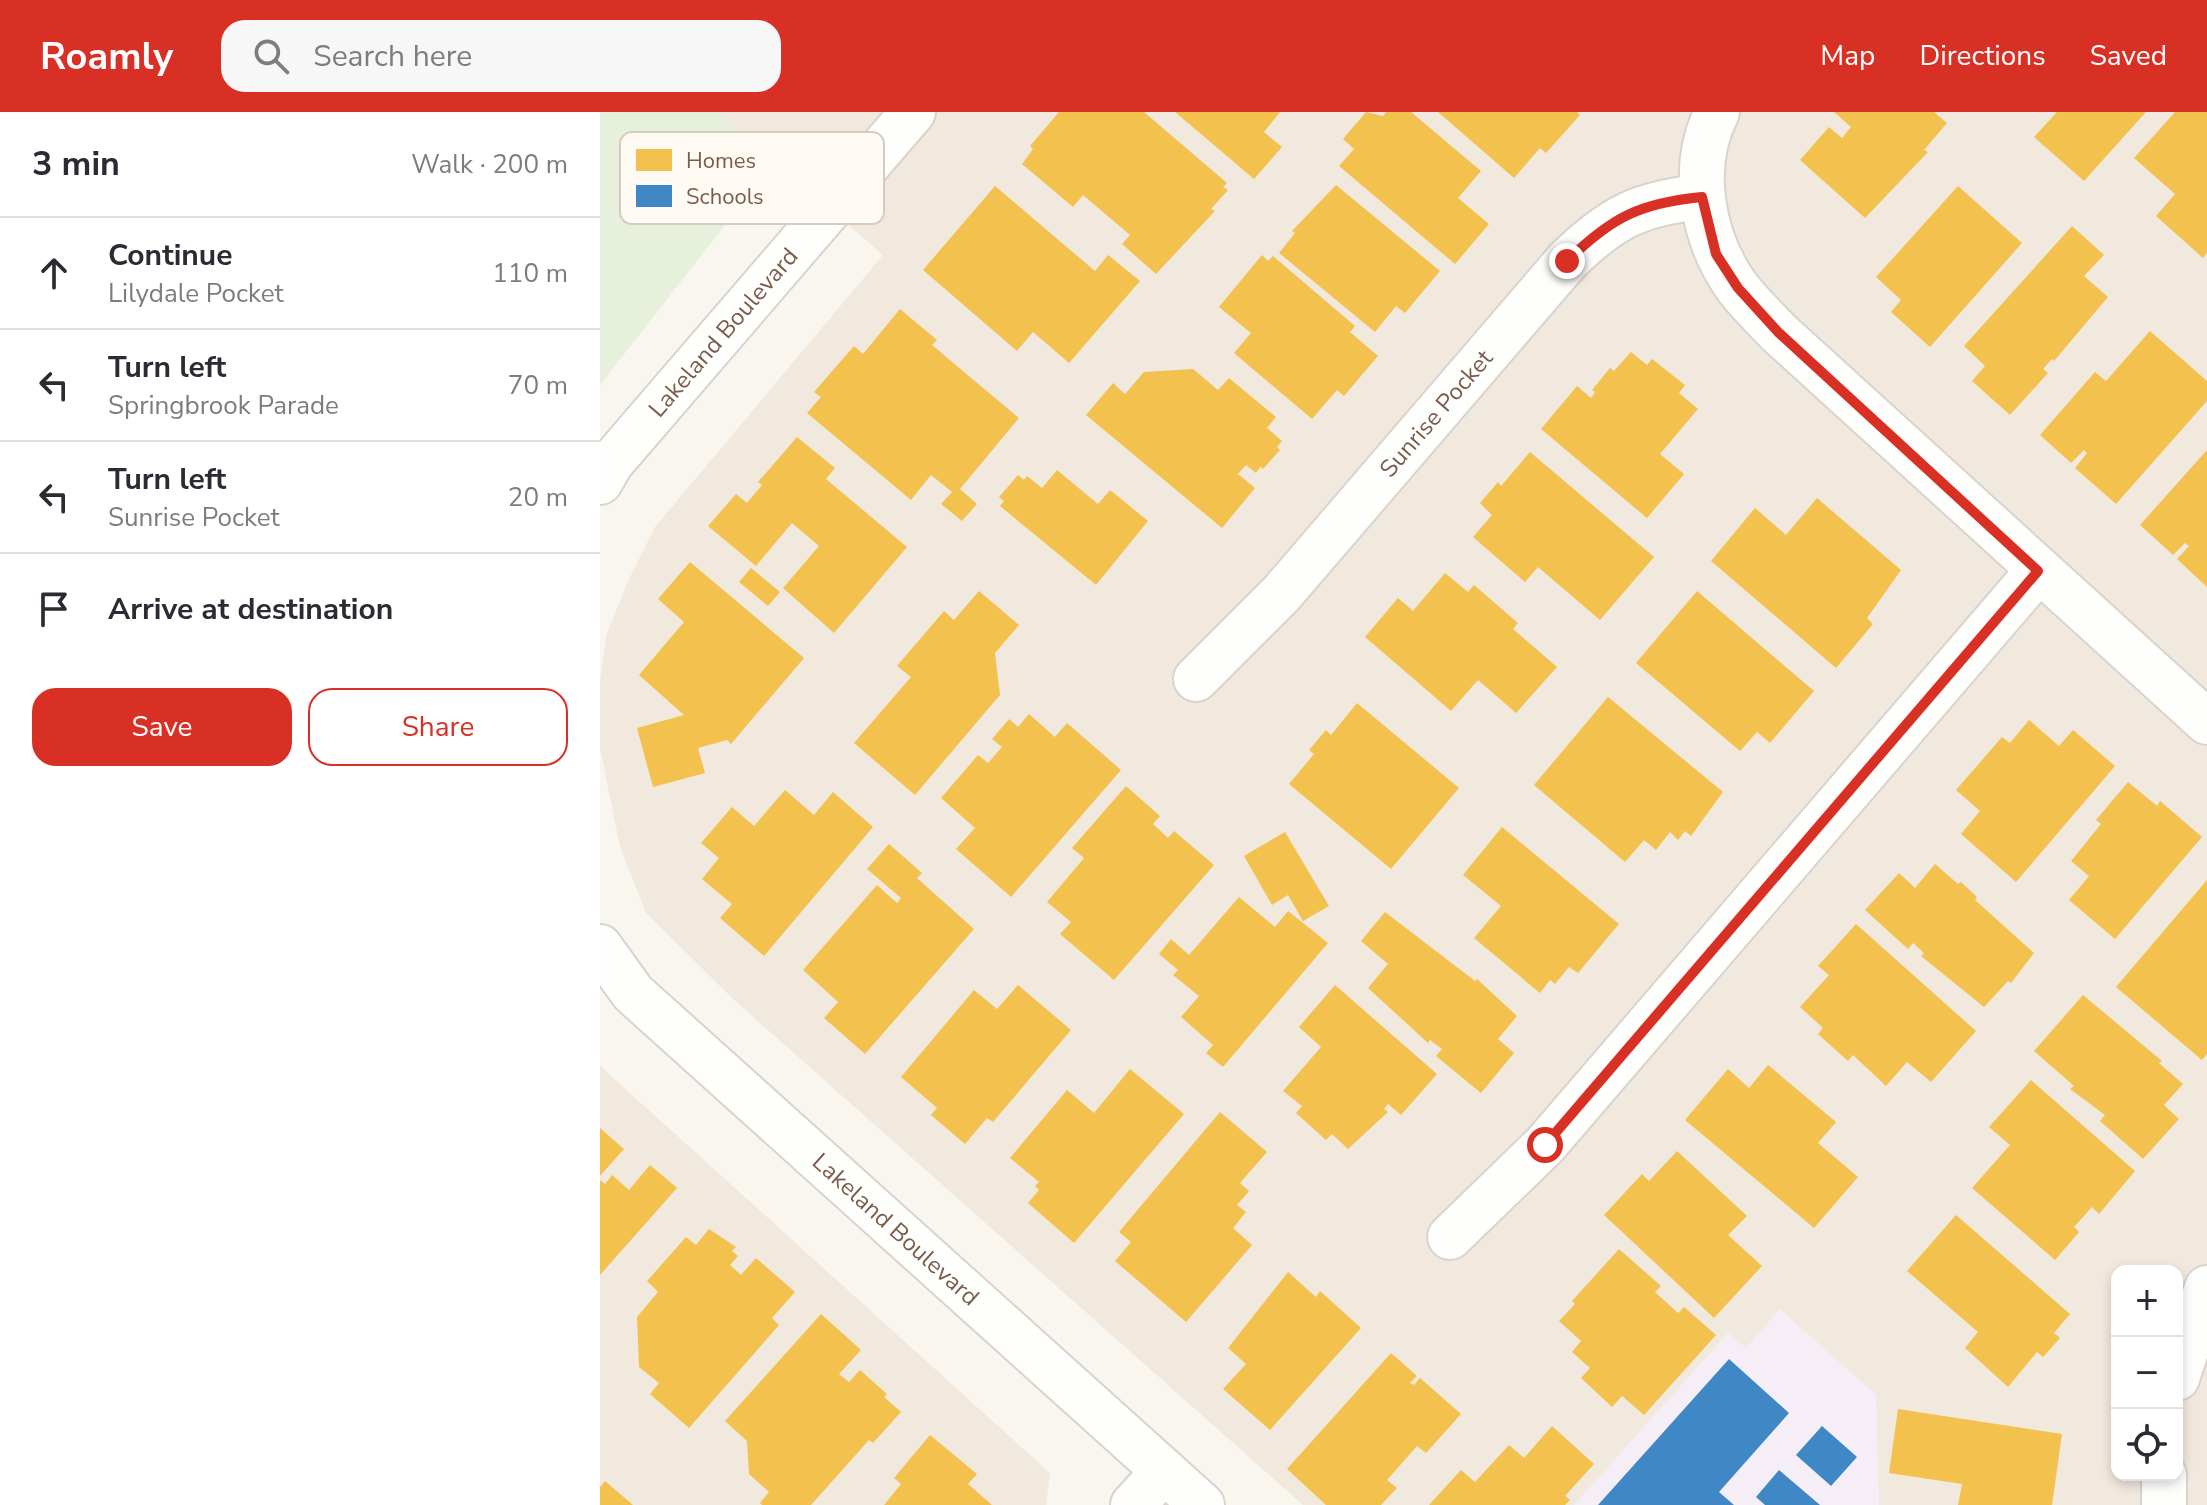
<!DOCTYPE html>
<meta charset="utf-8">
<style>
:root{--surface:#fff;--page:#f7f7f7;--text:#2b2b33;--muted:#7c7c81;--line:#e1e1e2;--accent:#d93025}
body{margin:0;font-family:"Nunito Sans",sans-serif;background:var(--page);color:var(--text)}
.controls{position:absolute;right:24px;bottom:24px;display:grid;overflow:hidden;border-radius:16px;box-shadow:0 4px 12px #0003}
.controls button{width:72px;height:72px;display:grid;place-items:center;padding:0;border:0;border-bottom:2px solid var(--line);background:var(--surface);color:var(--text);font:40px sans-serif}
.stop{position:absolute;width:24px;height:24px;margin:-18px;border:6px solid #d93025;border-radius:50%;background:#fff}
.stop.end{background:#d93025;border-color:#fff;box-shadow:0 2px 8px #0008}
.list{margin:0;padding:0;list-style:none}
h2{display:flex;justify-content:space-between;align-items:center;height:104px;margin:0;padding:0 32px;font-size:34px}
h2 small{font-size:26px;font-weight:400;color:var(--muted)}
.list li{display:grid;grid-template-columns:52px 1fr auto;gap:24px;align-items:center;box-sizing:border-box;height:112px;padding:0 32px;border-top:2px solid var(--line)}
.list b{display:block;font-size:30px;white-space:nowrap}
.list p{margin:0;font-size:26px;white-space:nowrap;color:var(--muted)}
.list em{font-size:26px;font-style:normal;color:var(--muted)}
.actions{display:flex;gap:16px;padding:24px 32px}
.actions a{flex:1;padding:18px 0;border:2px solid var(--accent);border-radius:24px;text-align:center;font-size:28px;color:var(--accent)}
.actions .main{background:var(--accent);color:#fff}
.icon{flex:none;width:44px;height:44px;fill:none;stroke:currentColor;stroke-width:2;stroke-linecap:round;stroke-linejoin:round}
.map{position:relative;flex:none;width:1607px;height:1393px;overflow:hidden}
header{display:flex;align-items:center;gap:48px;box-sizing:border-box;height:112px;padding:0 40px;background:var(--accent);color:#fff}
header strong{font-size:38px}
nav{display:flex;gap:44px;margin-inline-start:auto;font-size:28px}
.search{width:560px;height:72px;background:var(--page);display:flex;align-items:center;gap:20px;box-sizing:border-box;padding:0 28px;border-radius:24px;color:var(--muted);font-size:30px}
main{display:flex}
aside{flex:1;background:var(--surface)}
.map>svg:first-child{display:block}
.residential{fill:#f2e9de;fill-rule:evenodd}
.education{fill:#f6eef6}
.green{fill:#e6f0da}
.homes{fill:#f2c14e}
.schools{fill:#3f88c5}
.lines{fill:none;stroke-linecap:round;stroke-linejoin:round}
.minor-casing{stroke:#d9d3ce;stroke-width:48}
.minor{stroke:#fefefd;stroke-width:44}
.route{stroke:#d93025;stroke-width:10}
.labels{text-anchor:middle;dominant-baseline:central;stroke-width:8;stroke-linejoin:round;paint-order:stroke}
.street-label{font-size:24px;fill:#7a5d4c;stroke:#fffaf3}
.key{fill:#fffaf3;stroke:#d7cbc1;stroke-width:2}
.key-label{font-size:22px;fill:#7a5d4c}
</style>
<header>
<strong>Roamly</strong>
<div class="search"><svg class="icon" aria-label="search" viewBox="0 0 24 24"><circle cx="10" cy="10" r="6"/><path d="M15 15l6 6"/></svg>Search here</div>
<nav><a>Map</a><a>Directions</a><a>Saved</a></nav>
</header>
<main>
<aside>
<h2>3 min<small>Walk · 200 m</small></h2>
<ul class="list">
<li><svg class="icon" aria-label="ahead" viewBox="0 0 24 24"><path d="M12 20V5M6 11l6-6 6 6"/></svg><div><b>Continue</b><p>Lilydale Pocket</p></div><em>110 m</em></li>
<li><svg class="icon" aria-label="left" viewBox="0 0 24 24"><path d="M17 20v-9H6M10 6l-5 5 5 5"/></svg><div><b>Turn left</b><p>Springbrook Parade</p></div><em>70 m</em></li>
<li><svg class="icon" aria-label="left" viewBox="0 0 24 24"><path d="M17 20v-9H6M10 6l-5 5 5 5"/></svg><div><b>Turn left</b><p>Sunrise Pocket</p></div><em>20 m</em></li>
<li><svg class="icon" aria-label="arrive" viewBox="0 0 24 24"><path d="M6 21V4h12l-3 4 3 4H6"/></svg><div><b>Arrive at destination</b></div></li>
</ul>
<div class="actions"><a class="main">Save</a><a>Share</a></div>
</aside>
<div class="map">
<svg width="1607" height="1393" viewBox="0 0 1607 1393">
<rect width="100%" height="100%" fill="#f9f6f0"/>
<g class="residential">
<path d="M 118,0 L 1607,0 L 1607,1393 L 703,1393 L 134,888 L 46,801 L 20,735 L 0,636 L 0,569 L 6,524 L 28,469 L 55,415 L 283,143 ZM 1517,1159 L 1577,1159 L 1577,1363 L 1517,1363 Z"/>
<polygon points="0,954 450,1361 446,1393 0,1393"/>
</g>
<polygon class="education" points="1180,1197 1276,1283 1279,1393 974,1393 1128,1221 1146,1236"/>
<polygon class="green" points="0,0 118,0 176,48 0,273"/>
<g class="homes">
<polygon points="459,0 544,0 627,71 623,75 628,78 611,97 615,99 556,162 522,132 530,123 483,83 473,95 422,52 433,37 430,34"/>
<polygon points="575,0 680,0 664,20 682,35 654,67"/>
<polygon points="766,0 783,4 786,0 811,0 881,59 858,86 889,112 855,152 739,54 754,37 743,27"/>
<polygon points="838,0 977,0 980,3 946,41 940,36 914,66"/>
<polygon points="1234,0 1334,0 1347,11 1324,38 1328,40 1265,106 1200,48 1229,15 1242,26 1251,15"/>
<polygon points="1457,0 1546,0 1484,69 1434,25"/>
<polygon points="1575,0 1607,0 1607,141 1603,146 1556,104 1575,82 1534,46"/>
<polygon points="736,73 840,159 805,201 796,194 775,220 679,141 695,121 692,119"/>
<polygon points="395,74 495,159 508,143 540,169 469,251 433,220 417,239 323,158"/>
<polygon points="1358,74 1422,131 1330,235 1291,200 1301,188 1276,165"/>
<polygon points="1472,114 1504,143 1484,164 1508,185 1454,249 1452,247 1443,257 1448,261 1410,303 1372,269 1385,254 1364,234"/>
<polygon points="662,143 668,149 673,144 755,214 750,220 778,244 744,284 737,278 712,307 634,241 651,221 619,195"/>
<polygon points="300,197 337,228 332,233 419,306 360,377 377,392 362,409 341,392 352,380 331,363 311,388 207,301 221,285 214,280 254,234 263,242"/>
<polygon points="1550,219 1607,269 1607,289 1516,392 1475,356 1487,341 1484,338 1471,351 1440,323 1495,260 1506,269"/>
<polygon points="1031,240 1047,253 1052,247 1085,273 1079,281 1098,297 1060,342 1084,362 1047,406 941,317 977,274 991,286 995,280 992,278 1010,256 1014,259"/>
<polygon points="593,257 618,278 629,266 676,305 667,316 682,329 677,335 680,338 663,357 660,355 656,361 646,353 638,362 655,376 622,416 486,303 513,271 525,282 544,260"/>
<polygon points="197,325 235,356 226,367 307,435 234,521 183,476 219,434 192,411 156,454 108,414 136,382 147,391 162,373 158,370"/>
<polygon points="1607,338 1607,475 1577,447 1589,434 1585,431 1573,443 1540,413"/>
<polygon points="930,340 1054,445 1000,508 938,455 925,470 873,425 892,403 880,391 898,370 901,374"/>
<polygon points="457,358 498,392 510,378 548,409 496,473 400,394 404,389 399,385 418,363 424,368 427,364 442,376"/>
<polygon points="1217,386 1301,458 1267,506 1273,512 1236,556 1111,449 1155,396 1186,423"/>
<polygon points="90,450 204,546 131,632 127,628 98,636 105,661 53,675 37,616 84,603 39,563 84,510 58,487"/>
<polygon points="151,456 180,480 168,494 139,470"/>
<polygon points="845,461 868,480 874,473 918,511 913,517 957,555 916,601 878,568 851,599 765,525 798,486 813,499"/>
<polygon points="379,479 419,513 395,541 400,583 315,683 254,631 311,565 297,554 344,499 354,508"/>
<polygon points="1097,479 1214,579 1170,631 1157,620 1140,639 1036,551"/>
<polygon points="1008,585 1123,680 1091,724 1085,719 1078,728 1070,720 1056,738 1044,728 1025,750 934,673"/>
<polygon points="757,591 859,676 791,757 689,672 714,642 709,638 726,618 731,623"/>
<polygon points="429,602 455,625 467,611 521,658 411,785 356,737 375,716 341,686 378,643 388,651 402,635 392,627 409,607 418,615"/>
<polygon points="1429,608 1459,634 1473,618 1515,654 1416,770 1361,722 1380,699 1356,678 1402,625 1410,631"/>
<polygon points="1528,670 1557,694 1560,689 1602,725 1515,827 1469,788 1489,764 1471,749 1501,712 1496,708"/>
<polygon points="526,674 560,704 553,712 568,726 574,719 614,753 514,868 460,822 471,810 447,790 484,746 472,736"/>
<polygon points="185,678 214,703 233,680 273,715 164,844 120,806 132,792 102,767 119,746 101,731 132,695 154,714"/>
<polygon points="902,715 1019,812 978,861 969,855 955,872 950,868 940,881 874,826 901,794 863,763"/>
<polygon points="685,720 729,794 703,809 688,783 672,793 644,744"/>
<polygon points="289,732 322,761 317,766 374,817 265,942 224,906 238,890 203,858 277,773 297,791 301,786 267,757"/>
<polygon points="1335,752 1358,772 1361,770 1377,785 1375,788 1434,841 1411,871 1408,869 1384,895 1321,844 1324,841 1313,831 1308,837 1265,798 1299,761 1315,776"/>
<polygon points="1607,768 1607,942 1602,948 1516,875"/>
<polygon points="639,785 675,815 688,799 728,831 623,955 606,941 613,933 581,905 599,884 573,863 578,858 559,842 571,827 589,843"/>
<polygon points="785,800 875,869 877,867 917,904 898,927 914,941 881,981 836,944 842,937 830,928 828,931 768,876 788,852 761,829"/>
<polygon points="1256,812 1376,919 1331,970 1307,950 1286,974 1253,943 1248,949 1218,922 1223,916 1200,895 1229,863 1218,854"/>
<polygon points="418,873 471,918 393,1010 387,1006 365,1032 331,1003 337,996 301,965 374,878 397,897"/>
<polygon points="735,873 837,962 801,1003 788,992 784,997 788,1000 748,1037 732,1022 726,1028 696,1001 702,994 683,979 721,935 699,915"/>
<polygon points="1483,883 1562,949 1559,951 1583,972 1564,993 1579,1007 1543,1047 1500,1009 1505,1003 1470,977 1474,974 1434,939"/>
<polygon points="1168,953 1236,1010 1218,1031 1258,1065 1214,1116 1085,1008 1128,957 1149,976"/>
<polygon points="530,957 584,1002 474,1131 428,1091 439,1078 435,1074 439,1070 410,1046 467,978 494,1001"/>
<polygon points="1431,968 1535,1059 1499,1102 1492,1095 1474,1115 1479,1120 1455,1148 1372,1076 1410,1033 1389,1015"/>
<polygon points="620,1000 667,1040 640,1071 649,1079 637,1093 646,1100 633,1116 652,1133 586,1210 515,1149 531,1130 519,1120"/>
<polygon points="0,1016 24,1037 0,1064"/>
<polygon points="1077,1039 1147,1104 1128,1123 1162,1154 1114,1206 1004,1103 1042,1062 1049,1069"/>
<polygon points="50,1053 77,1076 0,1163 0,1068 5,1072 12,1063 29,1078"/>
<polygon points="1356,1103 1470,1202 1454,1221 1460,1226 1443,1245 1437,1240 1408,1275 1365,1236 1378,1220 1307,1159"/>
<polygon points="109,1117 136,1135 132,1139 138,1144 130,1153 141,1163 156,1146 195,1180 172,1206 179,1213 89,1316 50,1282 59,1271 39,1255 37,1205 58,1180 47,1169 86,1125 96,1133"/>
<polygon points="1019,1137 1061,1174 1055,1180 1078,1201 1084,1195 1116,1223 1044,1303 1022,1284 1012,1295 981,1266 990,1256 972,1240 981,1229 959,1209 975,1192 972,1189"/>
<polygon points="688,1160 716,1185 720,1179 761,1216 670,1318 623,1277 646,1252 628,1236"/>
<polygon points="221,1202 261,1238 239,1262 249,1270 260,1258 287,1282 284,1285 301,1300 273,1331 269,1328 211,1393 162,1393 160,1391 169,1380 149,1362 147,1329 125,1309"/>
<polygon points="791,1241 817,1264 810,1271 814,1273 820,1266 861,1302 826,1341 817,1334 787,1368 797,1376 781,1393 726,1393 687,1357"/>
<polygon points="1298,1297 1462,1322 1452,1393 1358,1393 1362,1372 1289,1361"/>
<polygon points="952,1314 994,1352 965,1384 970,1388 965,1393 829,1393 861,1358 875,1370 909,1333 924,1346"/>
<polygon points="330,1323 377,1362 368,1372 392,1393 284,1393 301,1372 294,1366"/>
<polygon points="5,1369 33,1393 0,1393 0,1375"/>
</g>
<g class="schools">
<polygon points="1129,1247 1189,1301 1119,1380 1134,1393 998,1393"/>
<polygon points="1222,1314 1257,1345 1231,1374 1196,1343"/>
<polygon points="1179,1358 1220,1393 1165,1393 1156,1385"/>
</g>
<g class="lines">
<g class="minor-casing">
<g id="minor">
<path d="M 1117,0 C 1089,55 1102,126 1137,175 C 1149,191 1165,206 1178,220 L 1607,610"/>
<path id="s1" d="M 0,370 L 11,351 L 313,0"/>
<path id="s2" d="M 596,567 L 682,481 L 967,149 C 1012,105 1040,91 1102,85"/>
<path id="s3" d="M 0,835 L 33,881 L 602,1393"/>
<polyline points="850,1125 945,1033 1438,459"/>
<polyline points="1577,1266 1607,1176"/>
<polyline points="533,1393 564,1359"/>
<polyline points="1564,1393 1564,1363"/>
</g>
</g>
<use href="#minor" class="minor"/>
</g>
<g class="lines">
<path class="route" d="M 945,1033 L 1438,459 L 1178,220 L 1138,176 L 1116,142 L 1102,85 C 1040,91 1012,105 967,149"/>
</g>
<g class="labels">
<g class="street-label">
<text stroke="none"><textPath href="#s1" startOffset="194">Lakeland Boulevard</textPath></text>
<text stroke="none"><textPath href="#s2" startOffset="358">Sunrise Pocket</textPath></text>
<text stroke="none"><textPath href="#s3" startOffset="410">Lakeland Boulevard</textPath></text>
</g>
</g>
<rect x="20" y="20" width="264" height="92" rx="12" class="key"/>
<rect x="36" y="37" width="36" height="22" fill="#f2c14e"/>
<rect x="36" y="73" width="36" height="22" fill="#3f88c5"/>
<g class="key-label">
<text x="86" y="56">Homes</text>
<text x="86" y="92">Schools</text>
</g>
</svg>
<div class="controls">
<button>+</button>
<button>−</button>
<button><svg class="icon" aria-label="locate" viewBox="0 0 24 24"><circle cx="12" cy="12" r="6"/><path d="M12 2v4M12 18v4M2 12h4M18 12h4"/></svg></button>
</div>
<div class="stop" style="left:945px;top:1033px"></div>
<div class="stop end" style="left:967px;top:149px"></div>
</div>
</main>
